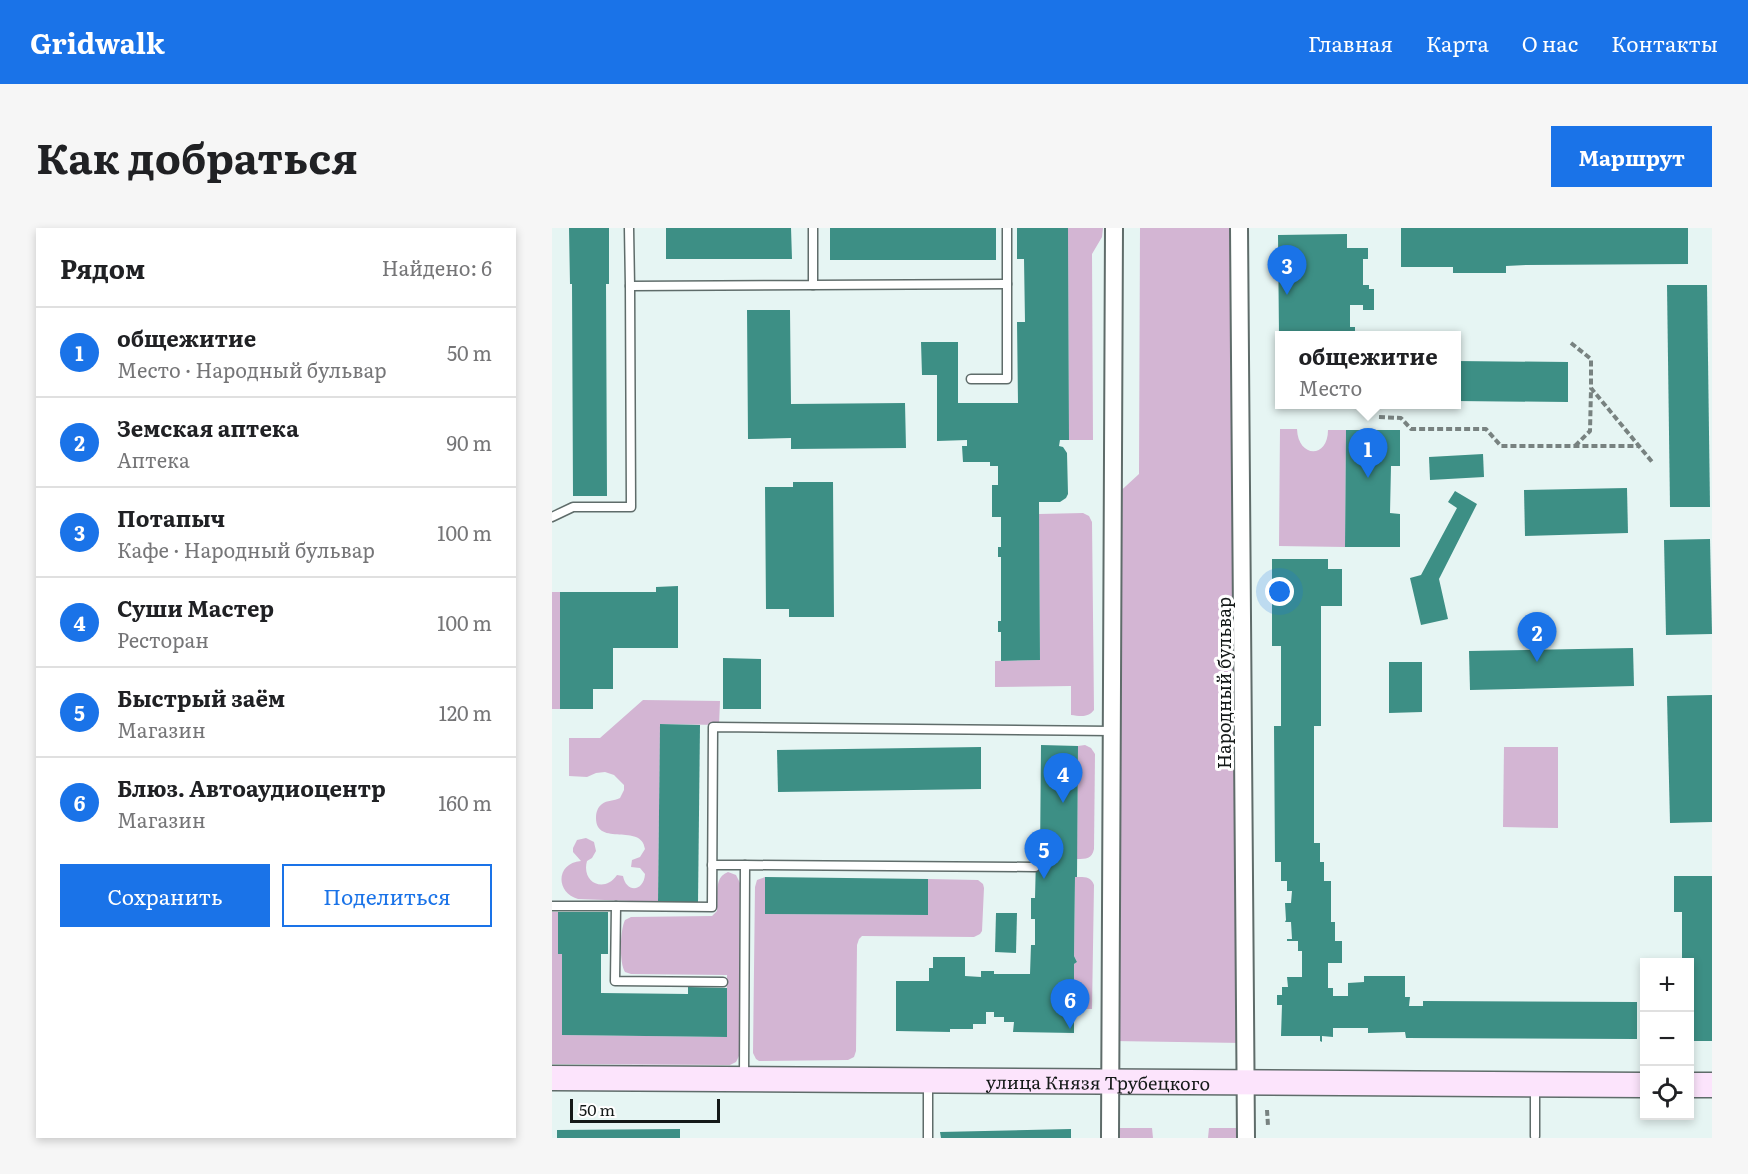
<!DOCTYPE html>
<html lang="ru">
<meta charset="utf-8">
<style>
:root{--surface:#fff;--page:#f6f6f6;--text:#202124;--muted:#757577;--line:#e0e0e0;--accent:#1a73e8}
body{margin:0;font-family:Literata,serif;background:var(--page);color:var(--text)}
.controls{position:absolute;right:18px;bottom:18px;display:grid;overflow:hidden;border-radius:0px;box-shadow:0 3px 9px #0003}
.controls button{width:54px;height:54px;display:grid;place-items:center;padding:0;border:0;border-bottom:2px solid var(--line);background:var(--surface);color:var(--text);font:30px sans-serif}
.scale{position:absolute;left:18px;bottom:15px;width:150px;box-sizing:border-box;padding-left:6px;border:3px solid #141918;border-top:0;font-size:16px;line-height:21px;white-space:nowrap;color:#141918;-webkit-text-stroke:4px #fff;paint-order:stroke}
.you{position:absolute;left:728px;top:364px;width:21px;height:21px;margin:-15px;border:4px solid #fff;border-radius:50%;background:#1a73e8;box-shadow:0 0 0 9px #1a73e833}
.badge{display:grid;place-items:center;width:39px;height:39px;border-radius:50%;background:var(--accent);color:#fff;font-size:20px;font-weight:700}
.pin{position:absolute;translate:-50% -50px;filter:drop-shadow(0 2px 3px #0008)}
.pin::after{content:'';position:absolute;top:32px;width:21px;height:18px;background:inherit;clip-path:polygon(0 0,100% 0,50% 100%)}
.popup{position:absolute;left:723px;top:103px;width:186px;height:78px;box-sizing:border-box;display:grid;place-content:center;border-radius:0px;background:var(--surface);filter:drop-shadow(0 2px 4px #0005);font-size:20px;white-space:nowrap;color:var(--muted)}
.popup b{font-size:22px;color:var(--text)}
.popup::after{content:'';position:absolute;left:50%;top:100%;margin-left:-12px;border:12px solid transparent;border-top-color:var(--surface)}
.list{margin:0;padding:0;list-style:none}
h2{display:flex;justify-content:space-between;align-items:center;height:78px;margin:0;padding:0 24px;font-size:26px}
h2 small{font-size:20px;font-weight:400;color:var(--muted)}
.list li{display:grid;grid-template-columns:39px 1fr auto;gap:18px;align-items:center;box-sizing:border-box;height:90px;padding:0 24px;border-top:2px solid var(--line)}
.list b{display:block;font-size:22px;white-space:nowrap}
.list p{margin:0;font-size:20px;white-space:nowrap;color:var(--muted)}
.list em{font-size:20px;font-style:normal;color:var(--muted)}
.actions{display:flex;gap:12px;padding:18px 24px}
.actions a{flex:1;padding:14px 0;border:2px solid var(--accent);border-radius:0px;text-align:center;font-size:21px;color:var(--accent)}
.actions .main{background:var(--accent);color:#fff}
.icon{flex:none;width:33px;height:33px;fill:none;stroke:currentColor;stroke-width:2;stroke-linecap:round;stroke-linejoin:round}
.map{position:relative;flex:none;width:1160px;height:910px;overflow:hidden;border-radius:0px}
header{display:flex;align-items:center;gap:36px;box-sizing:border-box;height:84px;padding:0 30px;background:var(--accent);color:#fff}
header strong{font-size:28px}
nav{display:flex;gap:33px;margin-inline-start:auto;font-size:21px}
.intro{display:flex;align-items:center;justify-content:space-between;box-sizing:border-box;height:144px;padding:0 36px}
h1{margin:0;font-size:42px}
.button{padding:15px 27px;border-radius:0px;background:var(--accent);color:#fff;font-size:21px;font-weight:700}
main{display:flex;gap:36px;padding:0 36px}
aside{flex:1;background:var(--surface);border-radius:0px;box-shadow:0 3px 9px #0003}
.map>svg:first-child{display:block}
.green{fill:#d3b5d3}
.building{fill:#3d8f85}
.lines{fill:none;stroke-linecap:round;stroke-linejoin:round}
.lane-casing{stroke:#5f6c6a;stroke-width:11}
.street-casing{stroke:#5f6c6a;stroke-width:20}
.secondary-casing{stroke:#5f6c6a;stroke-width:27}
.path{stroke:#788280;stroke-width:4;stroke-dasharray:6 3;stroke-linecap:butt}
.lane{stroke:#fff;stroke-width:8}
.street{stroke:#fff;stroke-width:16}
.secondary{stroke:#fce4fc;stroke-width:24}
.labels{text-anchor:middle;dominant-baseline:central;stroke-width:6;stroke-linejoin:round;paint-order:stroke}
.street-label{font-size:18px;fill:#141918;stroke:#fff}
</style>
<header>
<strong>Gridwalk</strong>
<nav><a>Главная</a><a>Карта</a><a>О нас</a><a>Контакты</a></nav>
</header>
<div class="intro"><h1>Как добраться</h1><a class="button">Маршрут</a></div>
<main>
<aside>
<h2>Рядом<small>Найдено: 6</small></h2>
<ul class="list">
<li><span class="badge">1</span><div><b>общежитие</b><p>Место · Народный бульвар</p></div><em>50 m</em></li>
<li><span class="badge">2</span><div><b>Земская аптека</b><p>Аптека</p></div><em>90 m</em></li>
<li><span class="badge">3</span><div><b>Потапыч</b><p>Кафе · Народный бульвар</p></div><em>100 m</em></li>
<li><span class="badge">4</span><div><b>Суши Мастер</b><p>Ресторан</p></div><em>100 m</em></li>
<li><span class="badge">5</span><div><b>Быстрый заём</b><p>Магазин</p></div><em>120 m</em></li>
<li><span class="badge">6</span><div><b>Блюз. Автоаудиоцентр</b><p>Магазин</p></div><em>160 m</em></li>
</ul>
<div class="actions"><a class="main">Сохранить</a><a>Поделиться</a></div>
</aside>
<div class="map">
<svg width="1160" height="910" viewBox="0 0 1160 910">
<rect width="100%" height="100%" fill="#e6f5f3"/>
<g class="green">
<polygon points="516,0 551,0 550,9 540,26 541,212 517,212"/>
<polygon points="588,0 685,0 691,815 561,813 562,269 587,246"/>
<path d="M 728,201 L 745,201 C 746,230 776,231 776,202 L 794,202 L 793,319 L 727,318 Z"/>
<path d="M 487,286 L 531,285 L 537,288 L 540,294 L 542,482 C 536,490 528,488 519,487 L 519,458 L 443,459 L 443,433 L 488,432 Z"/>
<rect x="0" y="364" width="8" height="117"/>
<path d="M 91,472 L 168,473 L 167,497 L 108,496 L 106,674 L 26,671 C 3,664 4,635 29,633 L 21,624 L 21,620 L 25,612 L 34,610 L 42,614 L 44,623 L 40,630 L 35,633 C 29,654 52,666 65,647 L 71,648 C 74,665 92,664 93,646 L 88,640 L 79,639 L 80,632 L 88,629 L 93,621 C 90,594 43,620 44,589 C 44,584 46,579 50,576 C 55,572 62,573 68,570 L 72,562 L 72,557 L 62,547 L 53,544 L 44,545 L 35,549 L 17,548 L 17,510 L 48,510 Z"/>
<path d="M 533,517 L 539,520 L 543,526 L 542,621 C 540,631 534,631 525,631 L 526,518 Z"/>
<polygon points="952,519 1006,519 1006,600 951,599"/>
<path d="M 176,644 L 184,647 L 188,655 L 187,828 L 184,834 L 178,837 L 0,836 L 0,684 L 6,684 L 6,725 L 10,726 L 10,807 L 174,809 L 175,747 L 79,746 L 73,744 C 67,735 68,702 73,692 L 79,689 L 160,688 L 165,683 L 165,679 C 166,666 162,649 176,644 Z"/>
<polygon points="213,649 213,686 375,687 376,651 426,652 431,656 432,660 430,703 428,706 422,709 310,708 307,711 305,717 304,823 302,829 296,832 207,833 204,831 201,825 203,659 205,652"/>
<path d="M 523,649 C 532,649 539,648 542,657 L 540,781 L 522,781 L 522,778 L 525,776 L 522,770 L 522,736 L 525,734 L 522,728 Z"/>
<polygon points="559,900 600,900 601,910 559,910"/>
<polygon points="657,900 686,900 686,910 656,910"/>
</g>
<g class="building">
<polygon points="17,0 57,0 57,56 54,56 55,268 21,268 20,56 18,56"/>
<polygon points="114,0 239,0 240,31 114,31"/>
<rect x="278" y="0" width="166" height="32"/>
<polygon points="465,0 516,0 517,212 508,212 507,218 511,219 515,225 516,266 514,270 508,274 487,274 488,432 449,433 449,404 446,404 446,393 449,393 449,329 446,329 446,319 449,319 449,289 440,289 440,257 446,257 446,238 438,238 438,234 411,234 410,218 415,218 415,212 385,213 385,147 370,147 369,114 406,114 406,175 466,175 465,94 473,94 472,31 465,31"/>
<polygon points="849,0 1136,0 1136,36 974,37 954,38 954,45 901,45 901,39 849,39"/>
<polygon points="795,6 795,20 816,20 816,31 811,31 811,57 817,57 817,61 822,61 822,82 811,82 811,77 798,77 798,99 803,99 803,107 727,108 726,7"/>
<polygon points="1115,57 1155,57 1158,279 1118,279"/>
<polygon points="195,82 238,82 239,176 353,175 354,220 239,221 239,210 196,211"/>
<polygon points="904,133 1016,134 1016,174 904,173"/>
<polygon points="794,202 848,202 848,238 839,238 838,285 848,286 848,319 793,319"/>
<polygon points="931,226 932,249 878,252 877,229"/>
<polygon points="241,254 281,254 282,389 237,389 237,381 214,381 213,259 241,259"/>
<polygon points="1075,260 1076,305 973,308 972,262"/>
<polygon points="903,263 925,276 887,351 896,391 869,397 858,350 869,347 905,280 896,274"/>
<polygon points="1158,311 1160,406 1114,407 1112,312"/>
<polygon points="720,331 776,331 776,341 790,341 790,378 769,378 769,498 762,498 762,615 768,615 768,634 772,634 772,653 779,653 779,694 783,694 783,713 790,713 790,735 776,735 776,760 781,760 781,768 796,768 796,755 812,754 812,748 853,748 853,769 858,769 857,778 871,778 871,773 1085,774 1085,811 854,810 853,804 816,805 816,800 781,800 781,809 770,808 770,814 768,813 768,808 729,808 730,777 725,777 725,767 730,767 730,759 736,759 735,749 750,749 750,723 746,723 746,713 735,713 735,711 740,711 739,694 733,694 734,692 733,675 739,675 740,663 735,663 735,653 729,653 729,634 723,634 722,498 729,498 729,418 720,418"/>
<polygon points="126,358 126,420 61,420 61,461 41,461 41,481 8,481 8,364 104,364 104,359"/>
<polygon points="1081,420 1082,458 918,462 917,423"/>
<polygon points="171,430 209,431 209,481 171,481"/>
<polygon points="837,434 870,434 870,484 837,485"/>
<polygon points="1160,467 1160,594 1118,595 1115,468"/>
<polygon points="108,496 148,497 146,674 106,674"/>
<polygon points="489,517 526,518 525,649 523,649 522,728 525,734 522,736 522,770 525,776 522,778 522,805 461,804 462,794 452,794 452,789 442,789 442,784 434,784 434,796 421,796 421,801 398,801 398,804 344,803 344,753 377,753 377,740 381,740 381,729 413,729 413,748 429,749 429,743 442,743 442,746 478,746 479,717 483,717 483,691 479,691 479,670 483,670 484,630 488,630"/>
<polygon points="429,519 429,561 226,564 225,522"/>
<polygon points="1122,648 1160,648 1160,813 1138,813 1138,734 1130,734 1130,684 1122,684"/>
<polygon points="213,649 376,651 376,687 213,686"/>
<polygon points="6,684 56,684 56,726 49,726 49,765 136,766 136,759 175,760 175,809 10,807 10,726 6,726"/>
<polygon points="444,685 465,685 464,725 443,724"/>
<polygon points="128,901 128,910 5,910 5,902"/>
<polygon points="519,901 519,910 389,910 388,904"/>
</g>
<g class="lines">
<g class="lane-casing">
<g id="lane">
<polyline points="77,0 78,58 261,57 261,0"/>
<polyline points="261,57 455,56"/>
<polyline points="419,151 455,151 455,0"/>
<polyline points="0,289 21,279 79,279 78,58"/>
<polyline points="160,637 193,637"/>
<polyline points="0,678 64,678 63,753 171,754"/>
<polyline points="64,678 160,679 161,499 560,503"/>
<polyline points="192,850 193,637 483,639"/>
<polyline points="983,857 983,908"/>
<polyline points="376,910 376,856"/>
</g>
</g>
<g class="street-casing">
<g id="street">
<polyline points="687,0 694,910"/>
<polyline points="558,910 562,0"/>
</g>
</g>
<g class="secondary-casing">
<g id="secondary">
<path id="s1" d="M 0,850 L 1092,857"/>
<polyline points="1138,857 1160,857"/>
</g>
</g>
<g class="path">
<polyline points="1019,115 1039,131 1039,160 1101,235"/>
<polyline points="827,189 849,190 859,201 934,201 949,218 1087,218"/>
<polyline points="1023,218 1038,203 1039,161"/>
<polyline points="715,882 716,898"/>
</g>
<use href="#lane" class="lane"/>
<use href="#street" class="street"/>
<use href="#secondary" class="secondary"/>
</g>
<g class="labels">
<g class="street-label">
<text transform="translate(671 455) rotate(-90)">Народный бульвар</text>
<text stroke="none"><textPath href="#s1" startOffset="546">улица Князя Трубецкого</textPath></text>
</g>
</g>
</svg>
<div class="controls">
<button>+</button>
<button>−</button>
<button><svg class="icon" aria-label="locate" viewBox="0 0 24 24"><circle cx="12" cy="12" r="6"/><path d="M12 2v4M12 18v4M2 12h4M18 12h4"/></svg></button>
</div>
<div class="scale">50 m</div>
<div class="you"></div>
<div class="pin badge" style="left:816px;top:250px">1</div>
<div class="popup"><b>общежитие</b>Место</div>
<div class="pin badge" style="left:985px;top:434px">2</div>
<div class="pin badge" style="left:735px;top:67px">3</div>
<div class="pin badge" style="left:511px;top:575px">4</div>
<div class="pin badge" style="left:492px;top:651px">5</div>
<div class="pin badge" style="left:518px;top:801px">6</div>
</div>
</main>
